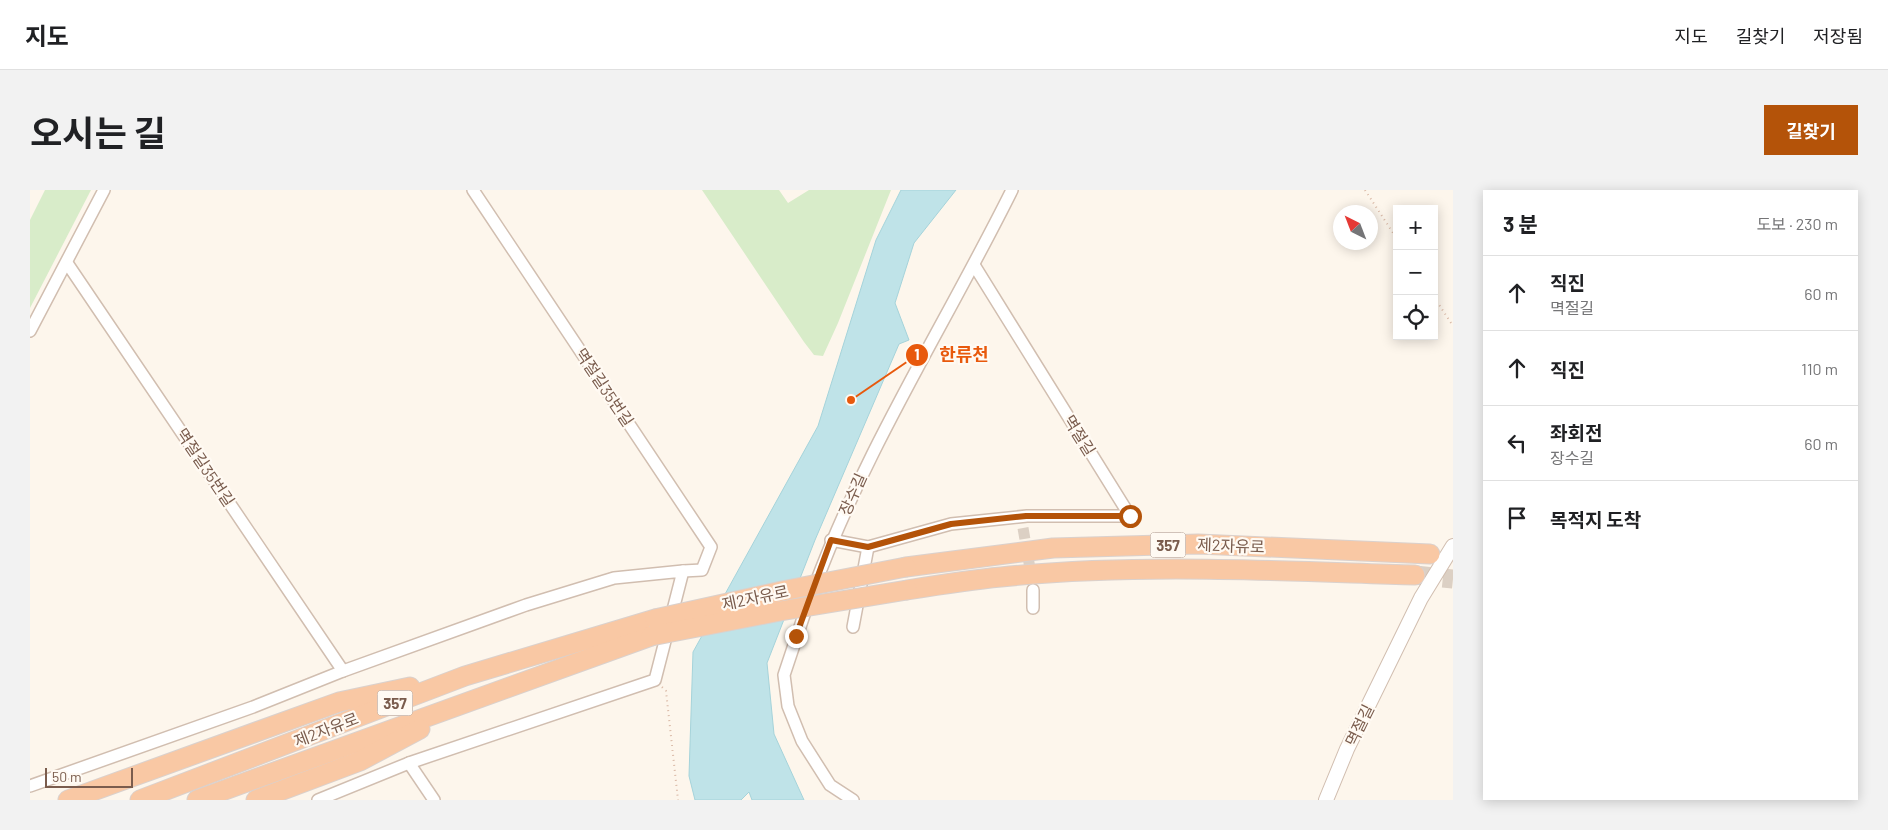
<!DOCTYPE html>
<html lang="ko">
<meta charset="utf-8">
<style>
:root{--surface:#fff;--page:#f2f2f2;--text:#202124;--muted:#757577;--line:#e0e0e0;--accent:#b45309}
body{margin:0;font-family:Barlow,"Noto Sans KR",sans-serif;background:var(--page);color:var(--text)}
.controls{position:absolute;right:15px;top:15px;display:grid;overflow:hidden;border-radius:0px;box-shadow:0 2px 12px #0003}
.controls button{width:45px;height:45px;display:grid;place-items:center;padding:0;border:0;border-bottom:1px solid var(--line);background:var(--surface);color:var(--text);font:25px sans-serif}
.compass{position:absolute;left:1303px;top:15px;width:45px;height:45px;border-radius:50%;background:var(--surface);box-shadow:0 2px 12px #0003;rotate:318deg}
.scale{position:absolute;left:15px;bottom:12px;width:88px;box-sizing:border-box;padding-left:5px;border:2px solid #7a5c4d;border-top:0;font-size:14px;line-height:18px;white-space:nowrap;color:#7a5c4d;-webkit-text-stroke:4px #fffaf3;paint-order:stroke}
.stop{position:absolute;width:15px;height:15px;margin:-11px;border:4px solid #b45309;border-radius:50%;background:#fff}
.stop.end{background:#b45309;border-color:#fff;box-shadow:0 1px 5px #0008}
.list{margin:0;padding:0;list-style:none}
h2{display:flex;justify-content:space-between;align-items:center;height:65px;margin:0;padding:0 20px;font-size:21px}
h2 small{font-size:16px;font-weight:400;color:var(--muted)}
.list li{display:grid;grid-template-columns:32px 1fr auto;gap:15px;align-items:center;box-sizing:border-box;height:75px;padding:0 20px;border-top:1px solid var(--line)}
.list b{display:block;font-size:19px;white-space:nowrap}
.list p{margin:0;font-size:16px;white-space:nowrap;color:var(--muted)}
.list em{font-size:16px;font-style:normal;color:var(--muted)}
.icon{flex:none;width:28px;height:28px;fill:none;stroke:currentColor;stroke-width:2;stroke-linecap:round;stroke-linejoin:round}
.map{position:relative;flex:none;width:1423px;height:610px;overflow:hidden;border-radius:0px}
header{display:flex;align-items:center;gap:30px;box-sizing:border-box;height:70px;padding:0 25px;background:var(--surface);border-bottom:1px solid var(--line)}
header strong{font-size:24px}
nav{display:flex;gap:28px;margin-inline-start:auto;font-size:18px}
.intro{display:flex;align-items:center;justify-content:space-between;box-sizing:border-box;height:120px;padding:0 30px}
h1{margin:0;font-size:35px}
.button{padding:12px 22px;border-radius:0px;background:var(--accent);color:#fff;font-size:18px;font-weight:700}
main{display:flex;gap:30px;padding:0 30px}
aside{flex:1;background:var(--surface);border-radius:0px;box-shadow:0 2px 12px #0003}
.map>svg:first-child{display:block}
.green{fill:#d8ecc9}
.water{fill:#bfe3e8;stroke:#a5d3da}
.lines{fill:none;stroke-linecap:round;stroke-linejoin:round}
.minor-tunnel{stroke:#dcd0c4;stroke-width:11;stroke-dasharray:11 5.5;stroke-linecap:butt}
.trunk-tunnel{stroke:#dcd0c4;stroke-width:19;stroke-dasharray:19 9;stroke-linecap:butt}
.minor-casing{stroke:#d1beb0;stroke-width:14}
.tertiary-casing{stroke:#d1beb0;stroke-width:16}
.trunk-casing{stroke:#dad1cd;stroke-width:21}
.path{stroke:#d9b8a5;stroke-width:2;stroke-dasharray:1 4;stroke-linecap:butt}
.minor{stroke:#fff;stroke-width:11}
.tertiary{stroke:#fff;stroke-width:14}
.trunk{stroke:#f9c8a4;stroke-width:19}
.trunk-bridge-casing{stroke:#dad1cd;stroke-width:21;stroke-linecap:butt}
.trunk-bridge{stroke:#f9c8a4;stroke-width:19}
.route{stroke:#b45309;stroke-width:6}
.labels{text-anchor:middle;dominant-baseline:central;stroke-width:4.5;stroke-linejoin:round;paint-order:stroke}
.shield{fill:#fffaf3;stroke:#a28b7f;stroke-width:1}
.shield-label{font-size:15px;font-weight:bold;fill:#7a5c4d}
.street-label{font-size:16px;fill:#7a5c4d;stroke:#fffaf3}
.leader{fill:none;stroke:#e8590c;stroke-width:2}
.callout-dot{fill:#e8590c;stroke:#fffaf3;stroke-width:2}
.mark-label{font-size:15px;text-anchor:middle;font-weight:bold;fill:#fff}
.callout-label{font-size:18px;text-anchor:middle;font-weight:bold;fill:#e8590c;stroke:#fffaf3;stroke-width:4.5;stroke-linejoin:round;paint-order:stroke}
</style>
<header>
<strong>지도</strong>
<nav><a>지도</a><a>길찾기</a><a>저장됨</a></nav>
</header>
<div class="intro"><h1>오시는 길</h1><a class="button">길찾기</a></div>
<main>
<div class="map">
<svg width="1423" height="610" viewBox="0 0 1423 610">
<rect width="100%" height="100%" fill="#fdf6ec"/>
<g class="green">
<polygon points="15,0 61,0 0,118 0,30"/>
<polygon points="672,0 749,0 758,13 779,0 861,0 808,133 793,166 784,165 774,152"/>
</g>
<polygon class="water" points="871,0 926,0 884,53 865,113 879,150 869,154 785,350 737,473 744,544 774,610 722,610 719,602 711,610 665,610 659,586 663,462 788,236 846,50"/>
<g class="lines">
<polyline class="minor-tunnel" points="993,338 1002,390"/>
<polyline class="trunk-tunnel" points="1385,385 1423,389"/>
<g class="minor-casing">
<g id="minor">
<polyline points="443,0 681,357 672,380 653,381"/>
<polyline points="37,73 313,481"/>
<polyline points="0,141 74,0"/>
<polyline points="801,350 838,357 921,334 997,326 1100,326 944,75"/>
<path d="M 784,398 C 835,259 916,133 982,0"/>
<polyline points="1003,400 1003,418"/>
<polyline points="778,413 754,485 758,516 772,551 800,595 823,610"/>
<polyline points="823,437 838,357"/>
<polyline points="379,573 404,610"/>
<polyline points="0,596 223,517 313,481 496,415 584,388 653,381 625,490 379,573 288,610"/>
</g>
</g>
<g class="tertiary-casing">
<polyline id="tertiary" points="1296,610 1317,559 1391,408 1423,356"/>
</g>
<g class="trunk-casing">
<g id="trunk">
<polyline points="876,377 1023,358 1168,354 1400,364"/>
<path d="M 877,400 C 908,395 939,390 971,387 C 1108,373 1247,381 1385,385"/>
<polyline points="38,610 309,512 380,497"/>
<polyline points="110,610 435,486 625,429"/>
<polyline points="167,610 621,446"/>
<polyline points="226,610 330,571 390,539"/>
</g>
</g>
<g class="path">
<polyline points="1335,0 1367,49"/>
<polyline points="1404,107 1423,136"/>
<polyline points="632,497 636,501 648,610"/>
</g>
<use href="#minor" class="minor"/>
<use href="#tertiary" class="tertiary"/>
<use href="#trunk" class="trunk"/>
<g class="trunk-bridge-casing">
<g id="trunk-bridge">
<polyline points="625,429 752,401 876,377"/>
<polyline points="621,446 750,421 877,400"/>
</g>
</g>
<use href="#trunk-bridge" class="trunk-bridge"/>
</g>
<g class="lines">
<polyline class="route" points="766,446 801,350 838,357 921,334 996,326 1100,326"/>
</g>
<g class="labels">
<g class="shield">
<rect x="1120.5" y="342.5" width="35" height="25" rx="4"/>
<rect x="347.5" y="500.5" width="35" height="25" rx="4"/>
</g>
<g class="shield-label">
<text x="1138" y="355">357</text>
<text x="365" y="513">357</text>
</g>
<g class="street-label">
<text transform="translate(575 197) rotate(56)">멱절길35번길</text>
<text transform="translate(1050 245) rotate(58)">멱절길</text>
<text transform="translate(176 277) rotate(56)">멱절길35번길</text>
<text transform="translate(822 304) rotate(-66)">장수길</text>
<text transform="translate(1201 355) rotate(2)">제2자유로</text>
<text transform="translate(725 407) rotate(-12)">제2자유로</text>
<text transform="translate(1329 535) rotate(-64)">멱절길</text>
<text transform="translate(296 539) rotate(-21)">제2자유로</text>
</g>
</g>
<path class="leader" d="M821 210L887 165"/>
<g class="callout-dot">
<circle cx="821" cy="210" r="5"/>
<circle cx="887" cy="165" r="12"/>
</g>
<g class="mark-label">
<text x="887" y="170">1</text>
</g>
<g class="callout-label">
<text x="934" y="171">한류천</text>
</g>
</svg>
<div class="controls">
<button>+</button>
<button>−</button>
<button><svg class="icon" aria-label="locate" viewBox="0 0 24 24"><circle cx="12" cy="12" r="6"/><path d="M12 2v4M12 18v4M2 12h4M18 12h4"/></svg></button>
</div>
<svg class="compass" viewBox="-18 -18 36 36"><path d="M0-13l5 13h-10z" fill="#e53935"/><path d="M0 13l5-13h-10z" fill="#757577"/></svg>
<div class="scale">50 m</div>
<div class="stop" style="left:1100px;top:326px"></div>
<div class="stop end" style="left:766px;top:446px"></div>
</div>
<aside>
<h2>3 분<small>도보 · 230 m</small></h2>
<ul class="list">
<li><svg class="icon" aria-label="ahead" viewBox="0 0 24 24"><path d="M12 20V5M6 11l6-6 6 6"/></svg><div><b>직진</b><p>멱절길</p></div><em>60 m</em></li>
<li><svg class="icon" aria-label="ahead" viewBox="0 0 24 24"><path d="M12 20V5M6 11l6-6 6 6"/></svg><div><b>직진</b></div><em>110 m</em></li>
<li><svg class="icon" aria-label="left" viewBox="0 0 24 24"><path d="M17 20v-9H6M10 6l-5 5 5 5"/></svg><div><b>좌회전</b><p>장수길</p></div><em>60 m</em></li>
<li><svg class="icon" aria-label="arrive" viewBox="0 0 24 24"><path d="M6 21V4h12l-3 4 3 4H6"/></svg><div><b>목적지 도착</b></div></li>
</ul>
</aside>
</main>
